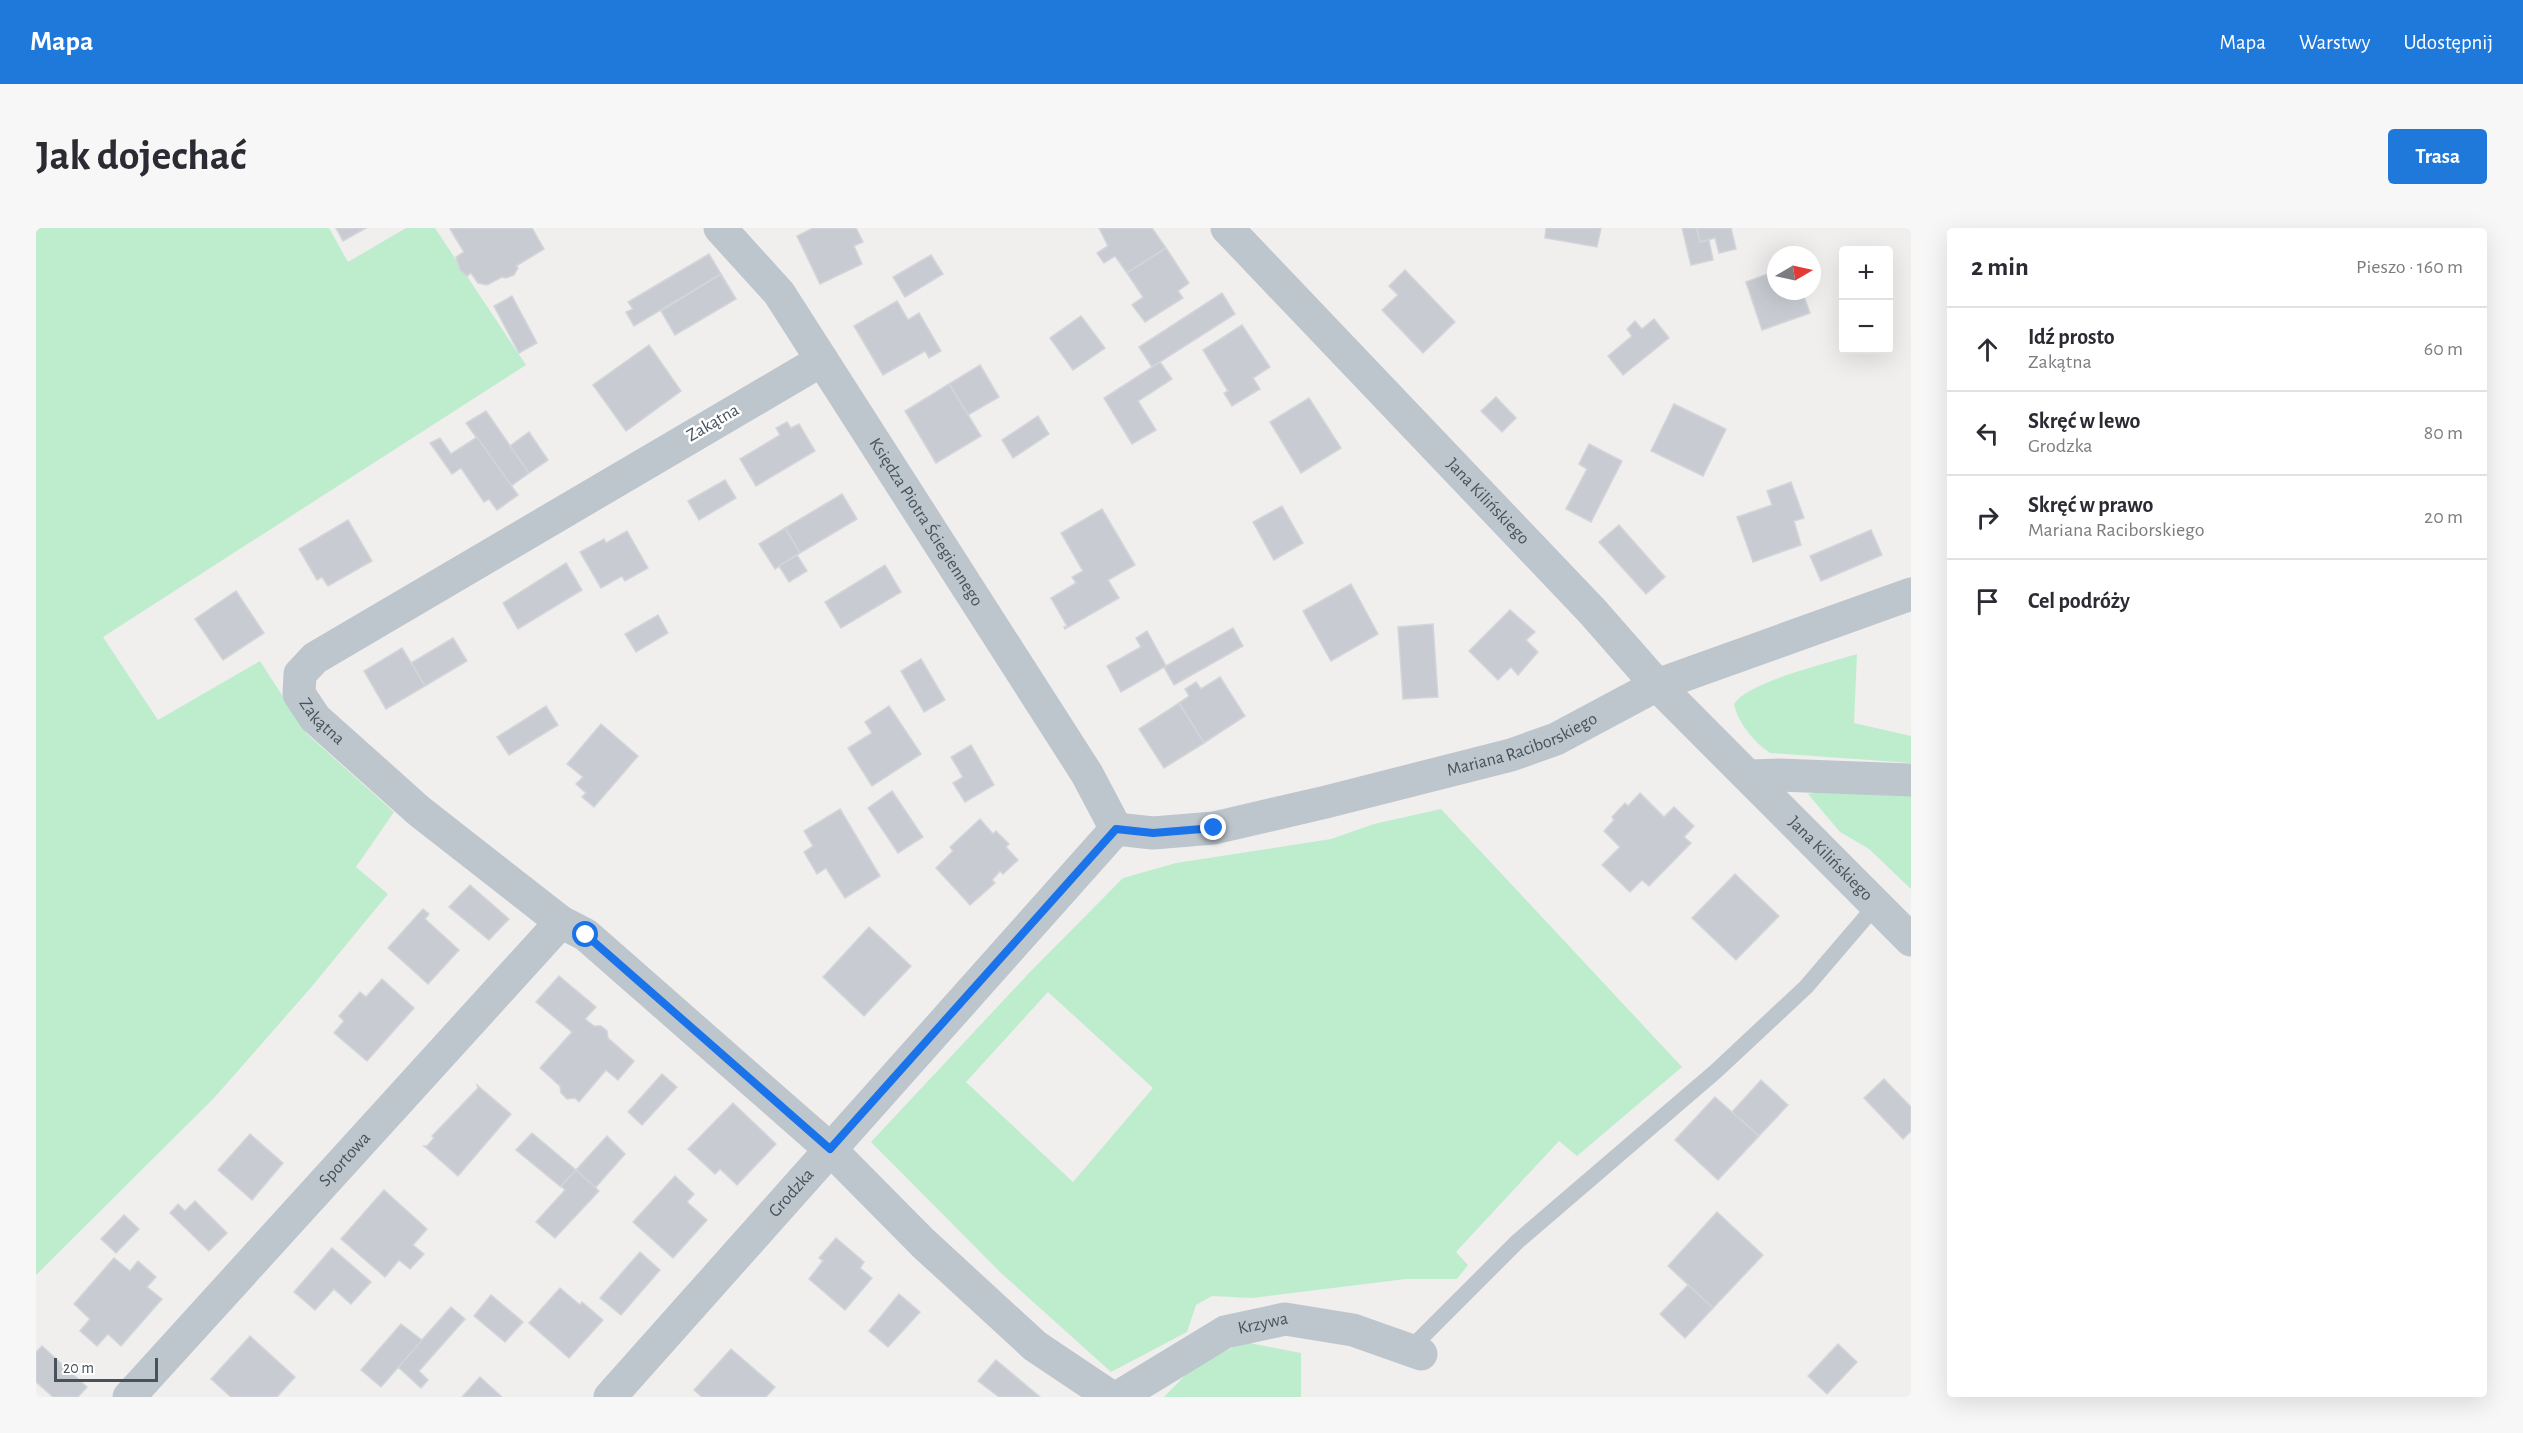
<!DOCTYPE html>
<html lang="pl">
<meta charset="utf-8">
<style>
:root{--surface:#fff;--page:#f7f7f7;--text:#2b2b33;--muted:#7c7c81;--line:#e1e1e2;--accent:#1f79da}
body{margin:0;font-family:"Alegreya Sans",sans-serif;background:var(--page);color:var(--text)}
.controls{position:absolute;right:18px;top:18px;display:grid;overflow:hidden;border-radius:6px;box-shadow:0 6px 24px #0002}
.controls button{width:54px;height:54px;display:grid;place-items:center;padding:0;border:0;border-bottom:2px solid var(--line);background:var(--surface);color:var(--text);font:30px sans-serif}
.compass{position:absolute;left:1731px;top:18px;width:54px;height:54px;border-radius:50%;background:var(--surface);box-shadow:0 6px 24px #0002;rotate:81deg}
.scale{position:absolute;left:18px;bottom:15px;width:104px;box-sizing:border-box;padding-left:6px;border:3px solid #47525b;border-top:0;font-size:16px;line-height:21px;white-space:nowrap;color:#47525b;-webkit-text-stroke:4px #fff;paint-order:stroke}
.stop{position:absolute;width:18px;height:18px;margin:-14px;border:4px solid #1a73e8;border-radius:50%;background:#fff}
.stop.end{background:#1a73e8;border-color:#fff;box-shadow:0 2px 6px #0008}
.list{margin:0;padding:0;list-style:none}
h2{display:flex;justify-content:space-between;align-items:center;height:78px;margin:0;padding:0 24px;font-size:26px}
h2 small{font-size:20px;font-weight:400;color:var(--muted)}
.list li{display:grid;grid-template-columns:39px 1fr auto;gap:18px;align-items:center;box-sizing:border-box;height:84px;padding:0 24px;border-top:2px solid var(--line)}
.list b{display:block;font-size:22px;white-space:nowrap}
.list p{margin:0;font-size:20px;white-space:nowrap;color:var(--muted)}
.list em{font-size:20px;font-style:normal;color:var(--muted)}
.icon{flex:none;width:33px;height:33px;fill:none;stroke:currentColor;stroke-width:2;stroke-linecap:round;stroke-linejoin:round}
.map{position:relative;flex:none;width:1875px;height:1169px;overflow:hidden;border-radius:6px}
header{display:flex;align-items:center;gap:36px;box-sizing:border-box;height:84px;padding:0 30px;background:var(--accent);color:#fff}
header strong{font-size:28px}
nav{display:flex;gap:33px;margin-inline-start:auto;font-size:21px}
.intro{display:flex;align-items:center;justify-content:space-between;box-sizing:border-box;height:144px;padding:0 36px}
h1{margin:0;font-size:42px}
.button{padding:15px 27px;border-radius:6px;background:var(--accent);color:#fff;font-size:21px;font-weight:700}
main{display:flex;gap:36px;padding:0 36px}
aside{flex:1;background:var(--surface);border-radius:6px;box-shadow:0 6px 24px #0002}
.map>svg:first-child{display:block}
.green{fill:#beedce;fill-rule:evenodd}
.building{fill:#c8cbd1;stroke:#d2d5da;stroke-width:1.5}
.lines{fill:none;stroke-linecap:round;stroke-linejoin:round}
.lane{stroke:#bdc6cd;stroke-width:16}
.street{stroke:#bdc6cd;stroke-width:33}
.route{stroke:#1a73e8;stroke-width:8}
.labels{text-anchor:middle;dominant-baseline:central;stroke-width:5;stroke-linejoin:round;paint-order:stroke}
.street-label{font-size:18px;fill:#47525b;stroke:#fff}
</style>
<header>
<strong>Mapa</strong>
<nav><a>Mapa</a><a>Warstwy</a><a>Udostępnij</a></nav>
</header>
<div class="intro"><h1>Jak dojechać</h1><a class="button">Trasa</a></div>
<main>
<div class="map">
<svg width="1875" height="1169" viewBox="0 0 1875 1169">
<rect width="100%" height="100%" fill="#f1eeee"/>
<g class="green">
<polygon points="0,0 293,0 312,34 370,0 399,0 490,137 67,409 122,492 224,433 271,506 358,584 320,639 352,666 272,763 178,870 0,1047"/>
<path d="M 1821,426 L 1818,495 L 1875,508 L 1875,535 L 1734,525 C 1718,514 1702,495 1698,476 C 1713,453 1793,435 1821,426 Z"/>
<polygon points="1789,562 1875,567 1875,661 1833,621 1804,604 1772,566"/>
<path d="M 1405,581 L 1646,839 L 1541,928 L 1523,913 L 1420,1024 L 1432,1037 L 1421,1051 L 1370,1051 L 1216,1070 L 1176,1068 L 1160,1077 L 1151,1104 L 1075,1144 L 965,1045 L 835,914 L 993,745 L 1087,650 L 1140,635 L 1295,611 L 1338,596 ZM 1012,764 L 1117,860 L 1037,954 L 930,854 Z"/>
<polygon points="1208,1114 1265,1125 1265,1169 1128,1169 1157,1139"/>
</g>
<g class="building">
<polygon points="300,0 330,0 307,13"/>
<polygon points="416,0 496,0 508,21 480,38 482,40 478,47 470,50 466,49 451,57 442,55 435,45 431,48 424,42 420,29 428,24 414,1"/>
<polygon points="777,0 820,0 827,14 818,18 826,36 784,56 761,8"/>
<polygon points="1116,0 1130,20 1091,45 1079,28 1068,35 1061,25 1072,18 1063,0"/>
<polygon points="1510,0 1565,0 1561,19 1509,10"/>
<polygon points="1646,0 1661,0 1664,14 1673,12 1677,32 1655,37"/>
<polygon points="1661,0 1695,0 1700,21 1683,25 1679,10 1664,14"/>
<polygon points="1130,20 1153,55 1142,63 1147,70 1109,94 1096,77 1107,69 1091,45"/>
<polygon points="673,26 685,46 598,98 590,84 597,81 592,74"/>
<polygon points="895,27 907,46 869,69 857,49"/>
<polygon points="1369,42 1419,94 1387,125 1346,82 1362,67 1353,58"/>
<polygon points="1740,43 1740,63 1766,63 1774,85 1726,102 1710,54"/>
<polygon points="685,46 700,71 639,107 625,83"/>
<polygon points="1186,65 1199,86 1116,139 1103,119"/>
<polygon points="476,68 501,115 483,125 458,78"/>
<polygon points="861,73 872,92 883,85 905,123 893,130 889,123 847,147 818,98"/>
<polygon points="1045,88 1069,120 1037,142 1014,110"/>
<polygon points="1618,91 1633,110 1587,147 1572,128 1596,108 1591,101 1599,93 1606,101"/>
<polygon points="1206,97 1234,139 1217,150 1224,161 1196,178 1188,165 1192,163 1167,122"/>
<polygon points="613,117 645,163 590,203 557,157"/>
<polygon points="1124,134 1136,151 1102,173 1120,202 1096,216 1068,170"/>
<polygon points="944,137 963,169 932,187 913,156"/>
<polygon points="913,156 945,208 900,235 869,183"/>
<polygon points="1460,169 1480,190 1466,204 1445,183"/>
<polygon points="1273,170 1305,220 1265,245 1234,194"/>
<polygon points="1638,176 1690,201 1667,248 1615,223"/>
<polygon points="450,183 493,245 475,258 430,195"/>
<polygon points="1002,188 1013,206 977,230 966,212"/>
<polygon points="751,194 755,200 763,196 779,223 720,258 704,231 744,207 740,200"/>
<polygon points="493,204 512,232 493,245 474,218"/>
<polygon points="441,209 482,267 461,282 453,271 448,274 425,240 416,246 394,215 404,210 415,226"/>
<polygon points="1553,216 1586,233 1555,294 1530,281 1551,241 1543,236"/>
<polygon points="689,252 700,270 663,292 652,273"/>
<polygon points="1755,254 1768,290 1758,293 1765,317 1717,334 1701,289 1736,277 1731,263"/>
<polygon points="806,266 821,291 764,325 749,300"/>
<polygon points="1246,278 1267,315 1238,332 1217,294"/>
<polygon points="1066,281 1099,337 1072,352 1083,370 1029,401 1028,399 1031,398 1015,370 1040,355 1036,349 1047,343 1025,305"/>
<polygon points="312,292 336,333 292,358 286,349 281,352 263,321"/>
<polygon points="1583,297 1629,349 1610,366 1563,314"/>
<polygon points="749,300 764,325 739,341 723,316"/>
<polygon points="1835,302 1846,327 1785,353 1774,328"/>
<polygon points="591,303 612,340 589,353 586,348 565,360 544,324 568,311 570,315"/>
<polygon points="761,327 771,343 753,354 743,338"/>
<polygon points="530,335 546,362 482,401 467,375"/>
<polygon points="849,337 865,364 805,400 789,374"/>
<polygon points="1315,356 1342,406 1295,433 1267,383"/>
<polygon points="200,363 228,405 187,432 159,391"/>
<polygon points="1474,382 1499,404 1490,412 1502,424 1482,447 1475,439 1462,452 1433,423"/>
<polygon points="622,387 632,405 600,424 589,406"/>
<polygon points="1397,396 1402,469 1367,471 1362,399"/>
<polygon points="1197,400 1207,418 1138,457 1128,439"/>
<polygon points="1111,403 1130,438 1085,464 1071,438 1105,419 1100,410"/>
<polygon points="417,410 431,433 389,458 375,435"/>
<polygon points="366,420 389,458 350,481 328,443"/>
<polygon points="885,431 909,472 888,484 865,443"/>
<polygon points="1184,449 1209,488 1168,515 1143,475 1153,468 1149,461 1160,454 1165,461"/>
<polygon points="1143,475 1168,515 1128,540 1103,501"/>
<polygon points="510,478 522,497 473,527 461,509"/>
<polygon points="853,478 885,526 836,558 812,520 836,505 829,494"/>
<polygon points="565,496 602,528 558,579 546,569 550,565 540,556 547,549 531,536"/>
<polygon points="935,517 958,557 929,574 917,555 927,549 915,529"/>
<polygon points="856,563 887,609 862,625 832,580"/>
<polygon points="1604,565 1628,589 1638,579 1658,598 1648,609 1655,615 1613,658 1606,652 1594,664 1566,637 1584,619 1568,603 1578,592 1576,589 1589,575 1592,578"/>
<polygon points="804,581 844,648 809,670 790,640 781,646 768,624 777,618 768,603"/>
<polygon points="944,591 957,606 960,603 973,616 970,619 982,632 967,646 964,643 956,652 959,655 934,677 900,640 917,623 914,619"/>
<polygon points="1699,646 1743,688 1700,732 1656,690"/>
<polygon points="434,657 473,691 453,712 413,679"/>
<polygon points="387,681 393,686 389,691 423,722 392,756 352,720"/>
<polygon points="833,699 875,738 828,788 787,749"/>
<polygon points="523,748 560,779 549,791 558,798 565,798 571,803 572,810 598,833 582,852 570,842 543,874 539,870 531,871 525,865 524,858 504,840 536,804 500,774"/>
<polygon points="346,751 378,780 331,833 298,805 308,793 303,788 324,764 330,769"/>
<polygon points="626,846 641,859 606,897 592,884"/>
<polygon points="1848,851 1875,879 1875,903 1867,911 1828,870"/>
<polygon points="1725,852 1752,877 1723,908 1696,884"/>
<polygon points="441,857 475,886 422,948 388,918 391,918 398,910 396,908 442,860"/>
<polygon points="1679,869 1723,908 1682,952 1639,912"/>
<polygon points="697,875 740,916 701,957 684,941 679,946 652,921"/>
<polygon points="496,905 540,942 525,959 480,922"/>
<polygon points="214,906 247,935 216,972 182,942"/>
<polygon points="571,908 589,926 559,960 540,942"/>
<polygon points="540,942 563,963 519,1010 500,994 529,962 525,958"/>
<polygon points="639,948 658,966 651,974 671,992 637,1030 597,994"/>
<polygon points="348,962 391,1001 377,1017 388,1026 374,1041 363,1032 349,1049 305,1011"/>
<polygon points="159,973 191,1005 173,1023 134,985 142,976 149,983"/>
<polygon points="1681,984 1727,1027 1677,1080 1632,1038"/>
<polygon points="88,987 103,1001 80,1025 65,1011"/>
<polygon points="800,1010 828,1034 824,1040 836,1050 809,1082 773,1051 787,1033 783,1030"/>
<polygon points="296,1020 335,1054 315,1076 298,1061 279,1082 258,1064"/>
<polygon points="604,1024 624,1042 585,1087 564,1070"/>
<polygon points="78,1030 94,1043 102,1033 120,1049 111,1059 126,1071 85,1118 72,1106 61,1118 44,1103 54,1091 38,1076"/>
<polygon points="1652,1057 1677,1080 1649,1110 1624,1086"/>
<polygon points="524,1060 544,1077 546,1074 567,1092 533,1130 493,1095"/>
<polygon points="863,1066 884,1084 852,1119 833,1103"/>
<polygon points="455,1067 487,1094 469,1114 438,1088"/>
<polygon points="415,1079 429,1091 383,1143 392,1152 385,1160 362,1139"/>
<polygon points="365,1096 386,1112 345,1159 325,1142"/>
<polygon points="214,1108 259,1149 241,1169 195,1169 175,1151"/>
<polygon points="1802,1116 1821,1134 1791,1166 1772,1148"/>
<polygon points="6,1118 51,1159 42,1169 17,1169 0,1154 0,1124"/>
<polygon points="695,1121 739,1159 730,1169 666,1169 658,1162"/>
<polygon points="960,1132 1004,1169 963,1169 942,1153"/>
<polygon points="444,1149 466,1169 426,1169"/>
</g>
<g class="lines">
<polyline class="lane" points="1373,1122 1482,1013 1679,844 1770,759 1841,676"/>
<g class="street">
<path id="s1" d="M 684,0 L 743,65 L 1051,546 L 1080,601"/>
<path id="s2" d="M 1191,0 L 1556,383 L 1621,457 L 1875,712"/>
<path id="s3" d="M 786,132 L 279,430 L 264,446 L 263,466 L 279,490 L 383,583 L 525,694 L 550,707 L 794,921 L 887,1015 L 999,1118 L 1075,1169"/>
<polyline points="1714,548 1743,547 1875,552"/>
<path id="s4" d="M 1080,601 L 1117,605 L 1178,600 L 1290,574 L 1475,527 L 1520,511 L 1621,457 L 1875,366"/>
<path id="s5" d="M 93,1169 L 525,694"/>
<path id="s6" d="M 574,1169 L 1080,601"/>
<path id="s7" d="M 1082,1169 L 1189,1104 L 1249,1091 L 1317,1102 L 1385,1126"/>
</g>
</g>
<g class="lines">
<polyline class="route" points="550,707 794,921 1080,601 1117,605 1178,600"/>
</g>
<g class="labels">
<g class="street-label">
<text transform="translate(677 195) rotate(-30)">Zakątna</text>
<text stroke="none"><textPath href="#s2" startOffset="378">Jana Kilińskiego</textPath></text>
<text stroke="none"><textPath href="#s1" startOffset="360">Księdza Piotra Ściegiennego</textPath></text>
<text stroke="none"><textPath href="#s3" startOffset="666">Zakątna</textPath></text>
<text stroke="none"><textPath href="#s4" startOffset="418">Mariana Raciborskiego</textPath></text>
<text stroke="none"><textPath href="#s2" startOffset="873">Jana Kilińskiego</textPath></text>
<text stroke="none"><textPath href="#s5" startOffset="321">Sportowa</textPath></text>
<text stroke="none"><textPath href="#s6" startOffset="273">Grodzka</textPath></text>
<text stroke="none"><textPath href="#s7" startOffset="164">Krzywa</textPath></text>
</g>
</g>
</svg>
<div class="controls">
<button>+</button>
<button>−</button>
</div>
<svg class="compass" viewBox="-18 -18 36 36"><path d="M0-13l5 13h-10z" fill="#e53935"/><path d="M0 13l5-13h-10z" fill="#7c7c81"/></svg>
<div class="scale">20 m</div>
<div class="stop" style="left:550px;top:707px"></div>
<div class="stop end" style="left:1178px;top:600px"></div>
</div>
<aside>
<h2>2 min<small>Pieszo · 160 m</small></h2>
<ul class="list">
<li><svg class="icon" aria-label="ahead" viewBox="0 0 24 24"><path d="M12 20V5M6 11l6-6 6 6"/></svg><div><b>Idź prosto</b><p>Zakątna</p></div><em>60 m</em></li>
<li><svg class="icon" aria-label="left" viewBox="0 0 24 24"><path d="M17 20v-9H6M10 6l-5 5 5 5"/></svg><div><b>Skręć w lewo</b><p>Grodzka</p></div><em>80 m</em></li>
<li><svg class="icon" aria-label="right" viewBox="0 0 24 24"><path d="M7 20v-9h11M14 6l5 5-5 5"/></svg><div><b>Skręć w prawo</b><p>Mariana Raciborskiego</p></div><em>20 m</em></li>
<li><svg class="icon" aria-label="arrive" viewBox="0 0 24 24"><path d="M6 21V4h12l-3 4 3 4H6"/></svg><div><b>Cel podróży</b></div></li>
</ul>
</aside>
</main>
